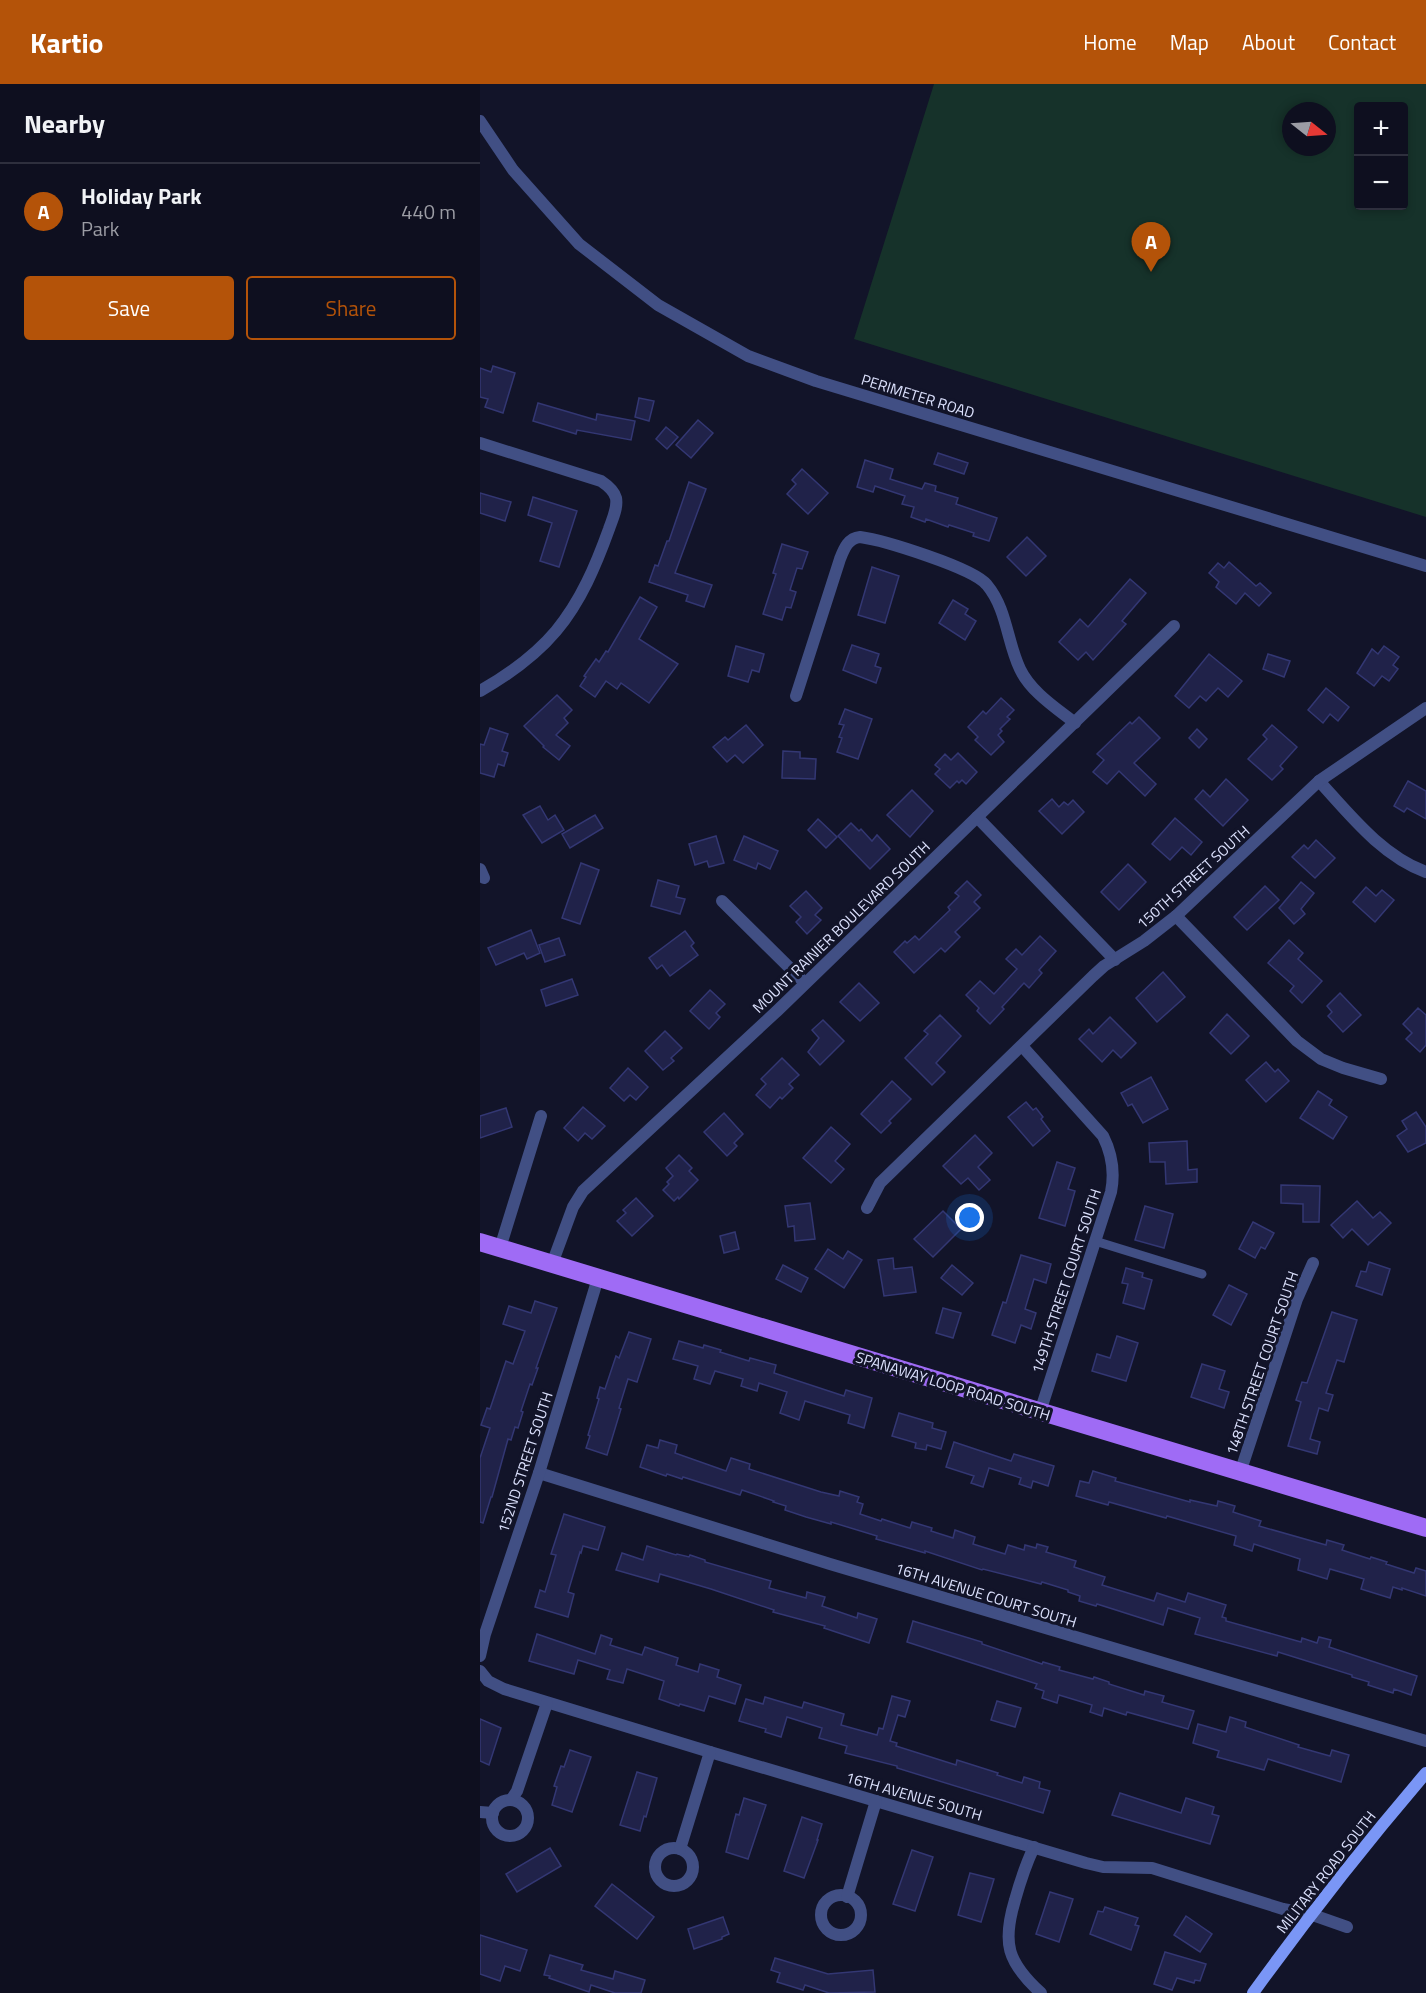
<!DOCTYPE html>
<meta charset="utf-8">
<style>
:root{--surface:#0e0f1f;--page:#1c1d2c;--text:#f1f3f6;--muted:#9b9ca4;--line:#2e2f3d;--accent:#b45309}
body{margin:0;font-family:"Titillium Web",sans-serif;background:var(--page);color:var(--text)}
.controls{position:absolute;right:18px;top:18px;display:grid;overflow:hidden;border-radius:6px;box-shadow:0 3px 9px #0003}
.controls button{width:54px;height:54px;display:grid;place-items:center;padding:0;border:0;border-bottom:2px solid var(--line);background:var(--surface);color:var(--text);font:30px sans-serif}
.compass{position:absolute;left:802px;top:18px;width:54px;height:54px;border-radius:50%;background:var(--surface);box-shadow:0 3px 9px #0003;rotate:107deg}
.you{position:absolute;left:490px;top:1134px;width:21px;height:21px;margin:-15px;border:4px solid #fff;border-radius:50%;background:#1a73e8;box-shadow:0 0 0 9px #1a73e833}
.badge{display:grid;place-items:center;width:39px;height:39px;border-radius:50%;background:var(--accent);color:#fff;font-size:20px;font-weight:700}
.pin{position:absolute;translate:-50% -50px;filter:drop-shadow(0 2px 3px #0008)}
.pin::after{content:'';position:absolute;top:32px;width:21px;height:18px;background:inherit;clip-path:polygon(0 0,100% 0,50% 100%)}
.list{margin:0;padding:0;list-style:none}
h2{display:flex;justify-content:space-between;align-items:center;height:78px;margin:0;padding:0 24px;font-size:26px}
h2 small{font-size:20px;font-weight:400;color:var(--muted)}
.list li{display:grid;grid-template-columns:39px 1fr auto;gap:18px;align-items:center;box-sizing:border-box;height:96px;padding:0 24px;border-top:2px solid var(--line)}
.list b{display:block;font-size:22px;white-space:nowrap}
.list p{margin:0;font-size:20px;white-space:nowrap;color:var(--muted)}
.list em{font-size:20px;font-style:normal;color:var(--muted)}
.actions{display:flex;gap:12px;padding:18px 24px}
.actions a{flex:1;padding:14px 0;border:2px solid var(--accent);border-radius:6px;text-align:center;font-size:21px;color:var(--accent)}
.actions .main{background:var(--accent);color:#fff}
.map{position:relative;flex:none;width:946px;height:1909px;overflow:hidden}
header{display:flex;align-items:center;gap:36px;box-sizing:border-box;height:84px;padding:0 30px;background:var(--accent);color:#fff}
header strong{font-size:28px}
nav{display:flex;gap:33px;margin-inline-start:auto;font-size:21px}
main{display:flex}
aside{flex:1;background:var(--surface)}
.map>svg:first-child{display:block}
.green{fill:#16322a;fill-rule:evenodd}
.building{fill:#202249;stroke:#333773;stroke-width:1.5}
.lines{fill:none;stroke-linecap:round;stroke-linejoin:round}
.service{stroke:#414f84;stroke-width:9}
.minor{stroke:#414f84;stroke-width:12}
.tertiary{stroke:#414f84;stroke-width:12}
.secondary{stroke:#7a96f6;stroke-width:12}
.primary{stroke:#9f6bf5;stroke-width:18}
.labels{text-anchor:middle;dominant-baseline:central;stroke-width:6;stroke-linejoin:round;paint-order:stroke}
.street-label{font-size:15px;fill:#dce1fd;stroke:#121429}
</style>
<header>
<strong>Kartio</strong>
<nav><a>Home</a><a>Map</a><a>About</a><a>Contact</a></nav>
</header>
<main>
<aside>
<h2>Nearby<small></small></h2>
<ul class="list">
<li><span class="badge">A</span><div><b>Holiday Park</b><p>Park</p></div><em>440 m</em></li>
</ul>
<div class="actions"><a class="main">Save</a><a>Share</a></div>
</aside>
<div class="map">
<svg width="946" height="1909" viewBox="0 0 946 1909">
<rect width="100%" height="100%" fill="#121429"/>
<path class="green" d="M 454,0 L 946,0 L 946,433 L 374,255 ZM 878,22 L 924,22 L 924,122 L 878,122 ZM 811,27 L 847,27 L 847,63 L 811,63 Z"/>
<g class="building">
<polygon points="13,282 35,289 23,329 5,323 8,315 0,313 0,284 11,288"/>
<polygon points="159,314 174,317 169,337 155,333"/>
<polygon points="58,319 116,336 117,330 155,337 151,356 97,346 96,350 53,337"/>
<polygon points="218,336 233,349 211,374 196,361"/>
<polygon points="186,343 198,353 187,365 176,355"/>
<polygon points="458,369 488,379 484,390 454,380"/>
<polygon points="385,376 413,385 410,395 442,405 445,399 456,402 455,407 478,414 476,420 517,434 509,457 493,452 494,449 469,441 468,443 446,435 445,438 431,433 434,423 422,420 425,412 395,402 393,408 377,403"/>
<polygon points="322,385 348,409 328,430 307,410 316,400 312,396"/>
<polygon points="209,398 226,405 195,489 232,501 224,523 206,517 208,511 169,498 175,481 178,482 187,457 189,457"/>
<polygon points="0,409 31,418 25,437 0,429"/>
<polygon points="53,413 97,427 79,483 60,477 72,439 48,431"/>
<polygon points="547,453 566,472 546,492 527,473"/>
<polygon points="302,460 328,468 322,485 317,484 310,506 316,508 311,524 306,523 302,536 283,530 296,490 293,489"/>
<polygon points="749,478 776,502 780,499 791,509 779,522 765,509 756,520 736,503 739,498 729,489 738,479 744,484"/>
<polygon points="392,483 419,492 405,539 378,531"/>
<polygon points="650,495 666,509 642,537 646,540 613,576 606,568 598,576 579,558 600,535 608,543"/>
<polygon points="160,513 177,523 159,555 198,580 169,619 141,599 137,605 126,597 115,613 100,602 106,593 104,592 116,575 119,578 126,567 128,568"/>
<polygon points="473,516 488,525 485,530 496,537 485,556 459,539"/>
<polygon points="372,561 399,570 395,582 401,584 396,599 363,586"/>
<polygon points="256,562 284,570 279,588 272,586 268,598 248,592"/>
<polygon points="904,562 919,573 913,581 918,585 909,597 902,592 894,602 877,589 892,565 898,570"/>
<polygon points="729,570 762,597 748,613 738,604 726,617 720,612 709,624 695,612"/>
<polygon points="788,570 810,577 804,593 783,585"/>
<polygon points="846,604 869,623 858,637 850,630 843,639 828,626"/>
<polygon points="77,611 92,626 84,634 88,639 76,651 90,662 79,676 63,663 64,662 44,642"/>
<polygon points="521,614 534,626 527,633 530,635 520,645 522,647 518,651 524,658 511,671 495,656 498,653 488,643 503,627 506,630"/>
<polygon points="365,625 392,635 378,675 357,668 362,654 359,653 364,641 359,640"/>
<polygon points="659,633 680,654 654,679 676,700 665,712 639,687 627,700 613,688 624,676 617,670 650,638 652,640"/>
<polygon points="266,641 283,661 263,679 255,671 247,678 233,663 245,653 248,656"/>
<polygon points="792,641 817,663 800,682 803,685 792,696 768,675 787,655 783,651"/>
<polygon points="10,644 28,650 22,667 28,669 24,682 18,680 14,693 0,689 0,660 4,661"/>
<polygon points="717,645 727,655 719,664 709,654"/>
<polygon points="303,667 320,668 320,674 336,675 335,695 302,694"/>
<polygon points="478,669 497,688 486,700 482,696 479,699 477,697 470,704 455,690 460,685 455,681 465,670 471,676"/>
<polygon points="746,695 768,716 743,742 715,715 723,706 730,713"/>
<polygon points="928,697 946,707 946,735 927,724 924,728 914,722"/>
<polygon points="432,706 453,727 430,753 407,731"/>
<polygon points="572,715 579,723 584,718 588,721 593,716 604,728 582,750 559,727"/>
<polygon points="60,722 68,736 75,731 84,746 62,759 43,731"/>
<polygon points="115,731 123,744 90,764 82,750"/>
<polygon points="695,734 722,758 711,771 702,763 690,776 672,760"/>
<polygon points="338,735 357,753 346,764 328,746"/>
<polygon points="371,739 379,747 381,745 392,757 397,751 410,765 390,785 358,752"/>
<polygon points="236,752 244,779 229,783 227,777 215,781 209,760"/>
<polygon points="264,752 298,767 290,785 278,779 276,785 254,776"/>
<polygon points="836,756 855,774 835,794 812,773 824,761 828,765"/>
<polygon points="101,779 119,786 100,840 82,834"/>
<polygon points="648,780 666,798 639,826 621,808"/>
<polygon points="178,796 199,802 196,813 205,815 200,830 171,822"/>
<polygon points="487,797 501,811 494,818 500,824 475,848 480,853 465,868 461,864 434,889 414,868 425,857 427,859 435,852 439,856 470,826 468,823 479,812 475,809"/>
<polygon points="821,798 834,809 821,825 825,830 814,840 799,824"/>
<polygon points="785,802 799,816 767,846 754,833"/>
<polygon points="886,803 896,812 902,806 914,816 895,838 873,818"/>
<polygon points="326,807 342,824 335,831 341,836 327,850 316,838 321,833 310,822"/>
<polygon points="51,846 60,869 47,875 44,869 16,881 8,864"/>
<polygon points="205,847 214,859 211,862 218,871 190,892 182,881 177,885 169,874"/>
<polygon points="560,852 576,867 559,886 562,889 549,904 544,899 522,923 524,925 510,940 497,927 499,924 486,911 500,897 514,910 537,885 526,875 536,865 542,871"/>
<polygon points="79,854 85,871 65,878 59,861"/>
<polygon points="809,856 823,869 818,875 842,897 822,919 810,907 814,902 788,879"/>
<polygon points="683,888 705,913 677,938 656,914"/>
<polygon points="92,895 98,911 66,922 61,906"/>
<polygon points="379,899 399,919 380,937 360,918"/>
<polygon points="230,906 245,920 236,929 240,933 229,945 210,927"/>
<polygon points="860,909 881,931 863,948 848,932 852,928 847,922"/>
<polygon points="938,924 946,931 946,961 940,968 926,955 932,949 923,940"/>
<polygon points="747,930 769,952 751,970 730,949"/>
<polygon points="460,931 481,952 456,979 465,988 452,1001 425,974 448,950 444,947"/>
<polygon points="630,933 656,959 641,974 633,966 622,978 599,955 609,945 613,950"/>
<polygon points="343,936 364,957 340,981 328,968 339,954 332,946"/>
<polygon points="185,947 202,964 191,974 194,977 183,986 165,967"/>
<polygon points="302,974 319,991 309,1000 313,1004 302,1015 300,1013 290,1024 276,1011 286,1000 281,995"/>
<polygon points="786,978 795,988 798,985 809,997 786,1018 766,996"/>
<polygon points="148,984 168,1003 156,1016 150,1011 144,1017 130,1004"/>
<polygon points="671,993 688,1025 663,1039 652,1020 648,1022 641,1009"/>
<polygon points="412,997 431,1015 409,1037 411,1039 401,1049 381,1030"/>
<polygon points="838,1007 852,1016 849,1021 867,1033 853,1055 820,1034"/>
<polygon points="546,1018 553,1026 556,1024 563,1033 561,1035 570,1047 553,1062 528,1033"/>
<polygon points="103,1023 125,1042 112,1055 105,1049 98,1057 84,1044"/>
<polygon points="26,1024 32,1043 0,1054 0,1032"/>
<polygon points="936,1028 946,1043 946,1059 928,1068 917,1052 927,1045 922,1037"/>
<polygon points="244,1029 263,1050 254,1059 257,1062 247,1072 224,1048"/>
<polygon points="351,1043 370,1060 355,1077 364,1085 351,1099 323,1074"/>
<polygon points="495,1051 512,1069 498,1083 510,1096 499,1106 488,1094 481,1100 463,1082"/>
<polygon points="707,1057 708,1086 717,1085 717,1098 686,1100 685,1078 670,1078 669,1059"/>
<polygon points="199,1071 212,1084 209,1087 218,1096 199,1115 198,1113 194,1117 183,1106 189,1100 187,1098 193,1092 186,1084"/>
<polygon points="577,1078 595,1084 588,1105 595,1107 585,1142 559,1134"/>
<polygon points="801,1101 840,1102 839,1138 823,1138 823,1120 801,1119"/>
<polygon points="156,1114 173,1132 152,1152 137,1137 146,1129 143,1126"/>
<polygon points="877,1117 893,1134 900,1128 911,1139 888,1161 872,1145 863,1154 851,1141"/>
<polygon points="330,1119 335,1155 315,1157 314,1142 308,1143 305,1122"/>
<polygon points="665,1122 693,1130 684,1164 655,1156"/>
<polygon points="463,1127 481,1145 453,1173 434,1155"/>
<polygon points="773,1138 794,1149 785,1165 781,1163 775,1174 759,1165"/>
<polygon points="255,1148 259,1165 244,1169 240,1152"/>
<polygon points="348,1165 363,1175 368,1167 382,1176 364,1204 335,1185"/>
<polygon points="541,1171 571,1180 566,1199 554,1195 545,1225 556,1229 551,1245 541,1241 535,1259 512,1251 523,1218 526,1219"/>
<polygon points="413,1174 414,1185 432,1183 436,1208 404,1212 398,1176"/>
<polygon points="889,1178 910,1185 902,1211 876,1202 881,1187 886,1188"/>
<polygon points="303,1181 328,1194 321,1208 296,1195"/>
<polygon points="472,1181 493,1199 482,1211 461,1194"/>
<polygon points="646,1184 663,1189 662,1193 672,1196 664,1225 643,1219 648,1200 642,1199"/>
<polygon points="749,1201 767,1210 751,1241 733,1231"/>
<polygon points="55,1217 77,1224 56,1284 58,1284 52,1301 50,1300 41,1327 43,1328 38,1344 35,1343 31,1356 28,1355 12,1413 11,1413 3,1439 0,1438 0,1374 10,1344 1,1341 7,1324 10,1325 26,1277 33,1280 45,1247 23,1240 29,1222 51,1229"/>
<polygon points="463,1224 481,1229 473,1254 456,1249"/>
<polygon points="852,1228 877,1236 864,1278 857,1276 846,1309 853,1311 848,1327 839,1324 830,1355 840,1358 837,1370 808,1362 821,1318 816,1316 822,1298 827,1299"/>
<polygon points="149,1248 171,1255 157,1298 148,1295 139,1324 141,1325 127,1371 106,1364 110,1352 108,1351 119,1315 117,1314 120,1303 125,1305 136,1272 139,1274"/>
<polygon points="637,1252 658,1259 646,1297 612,1287 617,1270 630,1274"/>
<polygon points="199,1257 223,1264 224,1261 241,1266 240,1268 269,1277 270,1274 296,1281 294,1289 364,1312 366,1306 392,1314 384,1344 368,1339 370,1331 325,1317 319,1336 300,1329 307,1308 279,1299 277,1307 261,1302 263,1295 235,1287 230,1300 214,1295 218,1282 193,1275"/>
<polygon points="722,1280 745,1287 739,1305 749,1308 744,1324 711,1313"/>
<polygon points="419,1329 453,1339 452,1344 466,1348 461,1365 447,1361 446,1366 435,1364 436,1359 412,1352"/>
<polygon points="180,1356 197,1361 195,1369 246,1387 251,1374 270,1380 269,1385 341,1408 359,1412 360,1407 379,1413 377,1418 383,1420 380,1430 401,1437 402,1435 430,1444 432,1438 452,1444 451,1447 473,1454 475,1446 495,1453 493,1460 525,1470 528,1461 544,1466 545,1461 556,1464 557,1460 568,1463 566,1468 596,1477 594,1483 625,1493 622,1501 674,1517 677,1509 705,1518 708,1509 746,1521 742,1533 746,1534 746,1537 821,1558 822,1554 837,1559 839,1553 851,1556 849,1563 937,1592 931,1611 914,1605 913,1609 888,1601 889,1598 872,1593 872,1591 798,1568 797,1572 715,1550 720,1534 688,1524 683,1541 617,1520 616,1522 599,1517 600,1512 588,1508 588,1506 562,1498 561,1500 503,1485 502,1486 445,1467 445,1469 396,1455 397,1452 351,1438 351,1440 326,1433 305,1426 306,1422 293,1418 294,1417 262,1406 260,1411 203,1393 202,1395 187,1390 186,1392 160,1383 167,1361 178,1364"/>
<polygon points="474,1358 531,1377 534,1370 574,1382 568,1402 553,1397 551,1404 539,1400 541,1394 509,1384 503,1403 491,1399 494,1392 466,1383"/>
<polygon points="613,1387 636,1394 635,1397 710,1418 710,1416 737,1422 738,1417 755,1422 753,1428 781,1437 779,1442 846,1461 847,1456 864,1461 862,1466 890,1475 891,1473 907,1478 906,1480 934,1489 936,1484 946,1487 946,1512 922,1504 922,1506 913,1503 910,1514 881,1505 884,1495 850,1485 847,1495 818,1486 820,1475 774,1460 772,1467 754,1461 756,1452 687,1432 686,1434 629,1418 628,1421 596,1412 600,1397 609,1399"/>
<polygon points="84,1430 125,1443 118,1466 103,1462 101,1469 100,1468 88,1508 94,1510 88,1533 55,1523 60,1506 65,1508 76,1471 71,1470"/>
<polygon points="167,1462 196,1471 197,1470 209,1473 210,1471 225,1476 225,1478 291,1497 289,1504 326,1514 327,1508 345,1513 342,1522 377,1534 378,1529 397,1535 389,1559 344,1544 345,1542 293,1528 294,1526 231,1505 180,1490 178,1498 136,1486 142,1469 163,1476"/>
<polygon points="433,1537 502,1558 502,1560 562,1580 563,1578 580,1583 579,1586 613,1595 614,1593 629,1598 629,1600 664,1611 665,1607 684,1612 682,1618 714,1627 708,1645 647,1628 646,1631 624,1624 622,1632 610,1628 612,1621 579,1611 577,1619 562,1614 564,1607 555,1604 557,1600 427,1558"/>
<polygon points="57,1550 115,1570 121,1551 132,1555 130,1561 162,1571 165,1563 198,1574 196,1581 218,1588 220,1580 239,1586 237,1593 261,1601 255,1620 229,1612 224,1627 200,1620 199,1622 179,1615 184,1597 147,1585 143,1599 127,1595 130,1586 98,1576 94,1590 49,1577"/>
<polygon points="412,1612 430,1617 425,1633 418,1631 410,1657 417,1659 416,1662 476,1681 477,1676 518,1689 517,1691 542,1699 544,1693 560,1698 559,1704 570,1707 563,1729 417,1684 417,1682 365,1669 367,1662 339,1654 342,1644 307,1633 301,1653 285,1648 286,1645 259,1637 266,1615 283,1620 285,1613 322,1624 324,1618 364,1630 361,1641 397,1651 399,1644 403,1645"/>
<polygon points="517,1617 541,1624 535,1643 511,1636"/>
<polygon points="750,1633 766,1638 765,1643 819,1661 818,1663 850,1672 852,1666 869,1671 861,1698 788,1675 784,1686 737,1673 739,1667 713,1659 718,1640 746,1648"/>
<polygon points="0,1635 21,1644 9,1681 0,1677"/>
<polygon points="90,1666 111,1673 92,1728 72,1721 77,1703 74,1702 81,1682 84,1683"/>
<polygon points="157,1688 177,1694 166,1733 164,1732 160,1747 140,1741"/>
<polygon points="640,1709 701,1729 706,1714 734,1723 732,1730 739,1732 730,1760 632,1731"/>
<polygon points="264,1714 286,1721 268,1775 246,1768 256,1730 259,1731"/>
<polygon points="322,1733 342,1740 337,1756 338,1756 324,1794 304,1787"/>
<polygon points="70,1764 81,1782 37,1808 26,1790"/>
<polygon points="432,1766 453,1773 435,1827 413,1820"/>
<polygon points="490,1789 514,1795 501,1838 478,1831"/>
<polygon points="132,1800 174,1833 157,1855 115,1822"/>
<polygon points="570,1808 593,1815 579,1858 556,1850"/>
<polygon points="625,1823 658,1834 655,1841 659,1842 651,1866 610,1850 618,1827 623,1828"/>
<polygon points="706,1832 732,1850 720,1868 694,1851"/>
<polygon points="243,1833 249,1850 242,1853 242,1855 214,1865 208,1845"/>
<polygon points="0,1851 47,1866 40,1887 25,1882 20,1897 0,1890"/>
<polygon points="685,1868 726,1880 720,1897 715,1896 714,1899 697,1894 692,1906 674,1900"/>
<polygon points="70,1871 103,1881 101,1886 133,1895 135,1887 165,1896 161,1909 135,1909 111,1901 109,1908 69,1894 70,1892 64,1891"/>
<polygon points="295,1874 348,1890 393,1886 395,1908 349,1909 325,1901 323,1906 297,1898 300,1889 291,1886"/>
</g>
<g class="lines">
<polyline class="service" points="615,1157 722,1190"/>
<g class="minor">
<path d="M 0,359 L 121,397 C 127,401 134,406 136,414 C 138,424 132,436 129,445 C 116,481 101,517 76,547 C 55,572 28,591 0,607"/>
<path d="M 316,612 L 360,475 C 364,465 368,454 380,453 C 403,456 494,484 507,501 C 527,525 527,558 540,585 C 551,608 576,624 595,639"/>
<path d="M 839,697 C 870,731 902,772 946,788"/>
<polyline points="497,733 635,876"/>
<polyline points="0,785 4,794"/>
<polyline points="242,817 325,899"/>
<polyline points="696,832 817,957 841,975 863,984 901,995"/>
<path d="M 542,962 L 623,1052 C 632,1070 635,1088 631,1108 L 560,1328"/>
<polyline points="387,1124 400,1099 613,892 624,882 664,857 696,832 839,697 946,624"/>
<polyline points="20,1164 61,1032"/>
<polyline points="72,1180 93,1123 103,1107 297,927 694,542"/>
<polyline points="59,1389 350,1480 946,1657"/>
<polyline points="760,1389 817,1215 833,1179"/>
<polyline points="0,1572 5,1550 59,1389 118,1194"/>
<polyline points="0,1587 8,1597 24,1605 230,1668 606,1779 623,1783 672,1784 803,1825 830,1830 867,1843"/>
<circle cx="30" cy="1734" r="18"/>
<polyline points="31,1716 37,1707 67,1619"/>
<polyline points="0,1728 13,1729"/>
<path d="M 554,1763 C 546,1780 540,1798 535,1816 C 522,1859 527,1878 561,1909"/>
<circle cx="194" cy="1783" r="19"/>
<polyline points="200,1765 230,1668"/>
<circle cx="361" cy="1831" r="20"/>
<polyline points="367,1813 396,1717"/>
</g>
<polyline class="tertiary" points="0,37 33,86 99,160 156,204 178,221 268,272 336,297 946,482"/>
<path class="secondary" d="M 773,1909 C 828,1833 885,1760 946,1689"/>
<polyline class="primary" points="0,1158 946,1444"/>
</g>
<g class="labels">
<g class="street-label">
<text transform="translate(438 312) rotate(17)">PERIMETER ROAD</text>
<text transform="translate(713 793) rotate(-42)">150TH STREET SOUTH</text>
<text transform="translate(361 843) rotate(-44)">MOUNT RAINIER BOULEVARD SOUTH</text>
<text transform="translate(586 1197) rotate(-72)">149TH STREET COURT SOUTH</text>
<text transform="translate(782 1279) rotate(-71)">148TH STREET COURT SOUTH</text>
<text transform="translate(473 1302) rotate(17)">SPANAWAY LOOP ROAD SOUTH</text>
<text transform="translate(45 1378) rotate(-72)">152ND STREET SOUTH</text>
<text transform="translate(506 1511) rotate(17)">16TH AVENUE COURT SOUTH</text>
<text transform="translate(434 1712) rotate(16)">16TH AVENUE SOUTH</text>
<text transform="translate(846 1788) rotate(-52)">MILITARY ROAD SOUTH</text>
</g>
</g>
</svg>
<div class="controls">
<button>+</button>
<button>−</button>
</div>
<svg class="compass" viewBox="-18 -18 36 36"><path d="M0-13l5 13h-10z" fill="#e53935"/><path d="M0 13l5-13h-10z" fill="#9b9ca4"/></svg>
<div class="you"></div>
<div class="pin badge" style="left:671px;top:188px">A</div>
</div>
</main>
